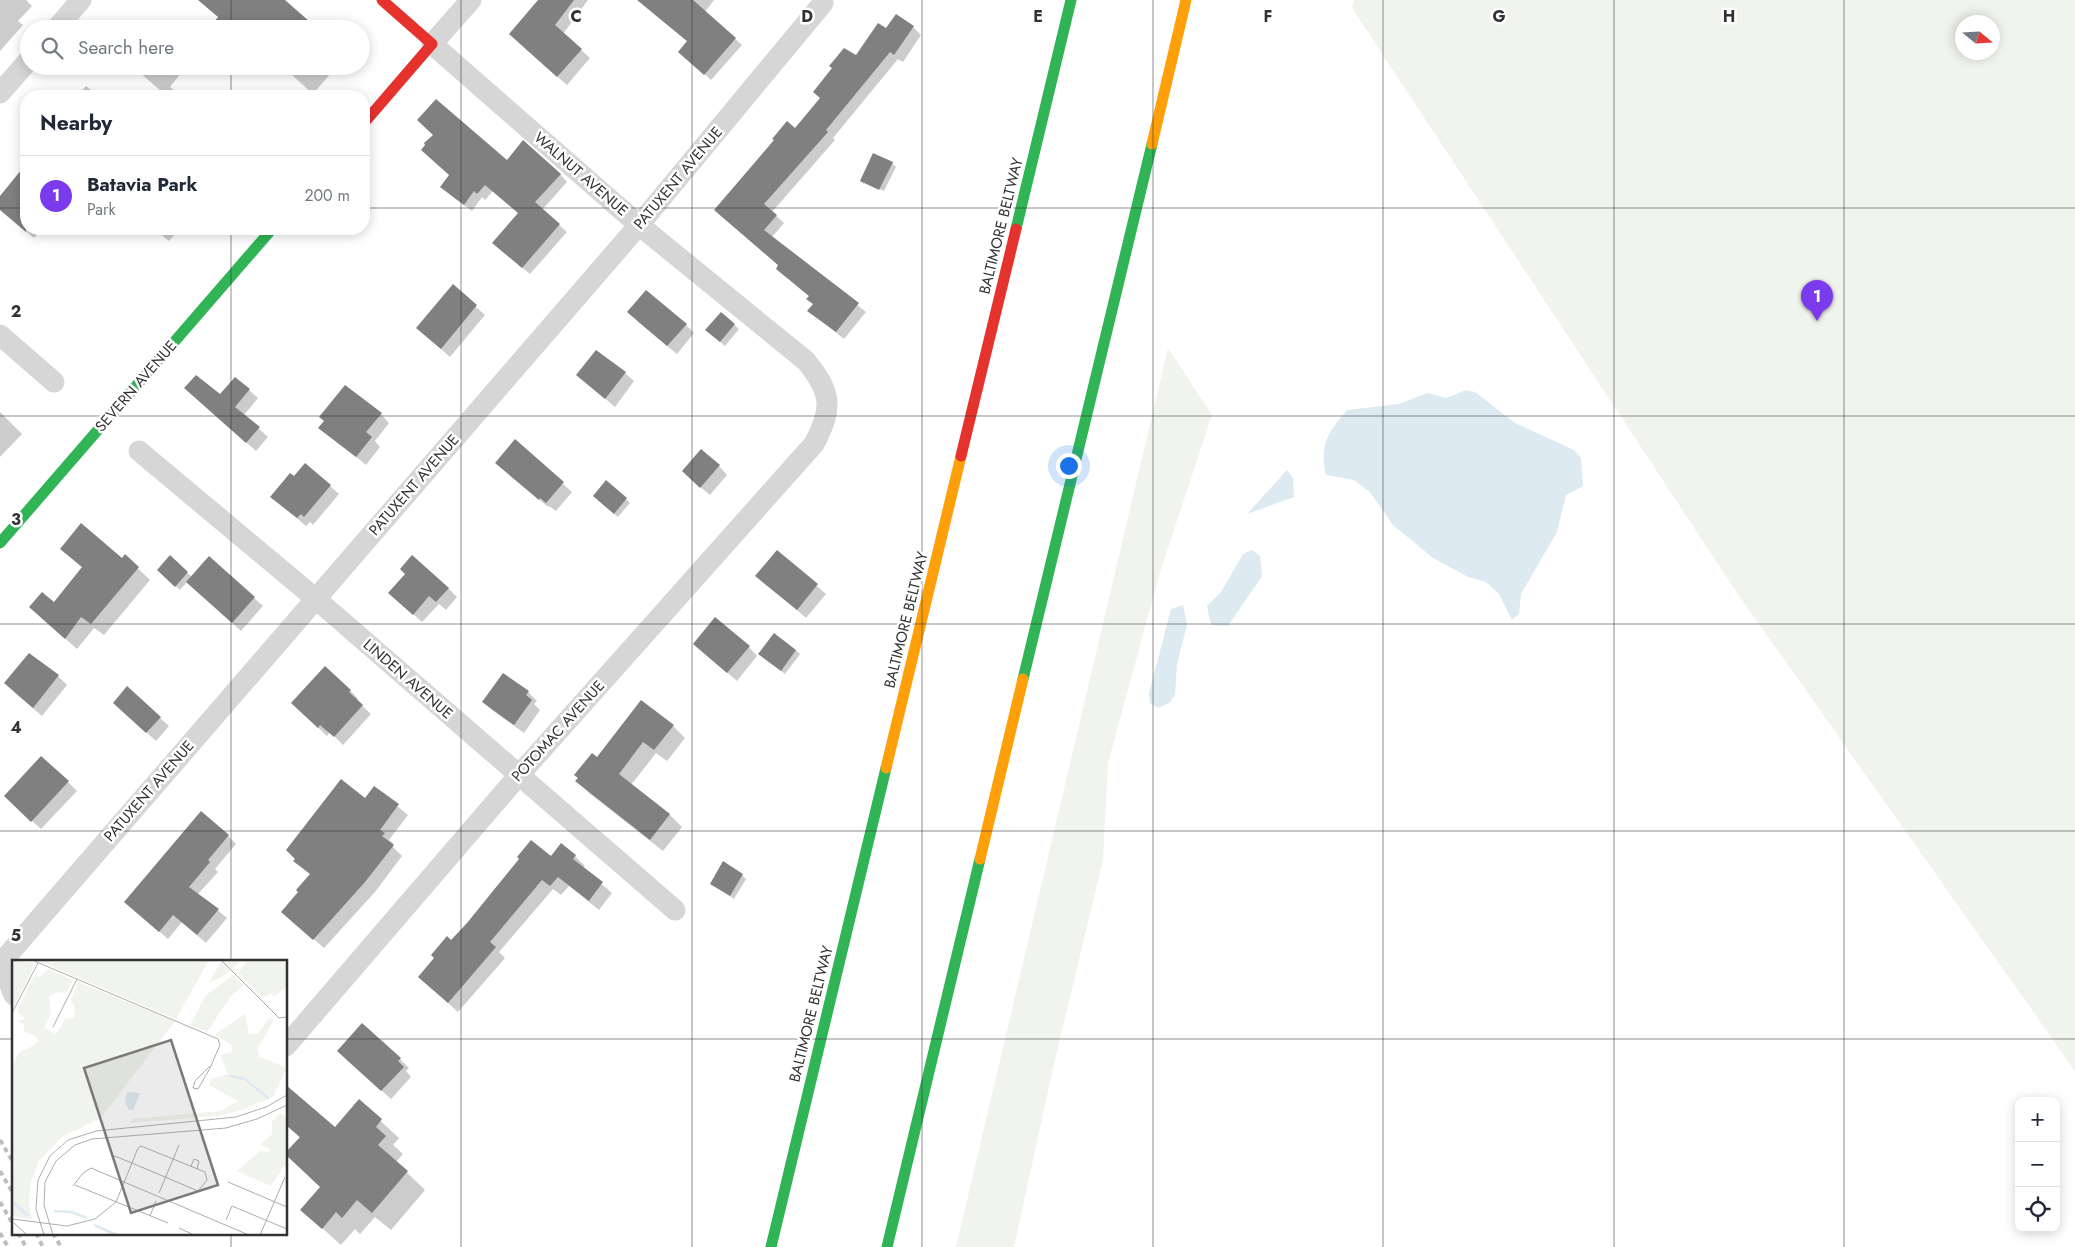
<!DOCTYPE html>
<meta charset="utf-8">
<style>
:root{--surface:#fff;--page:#f2f2f3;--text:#1f2937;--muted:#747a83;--line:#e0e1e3;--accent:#7c3aed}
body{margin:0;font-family:Jost,sans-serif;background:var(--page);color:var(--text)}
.controls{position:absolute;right:15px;bottom:15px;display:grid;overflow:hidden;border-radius:10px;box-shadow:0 2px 12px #0003}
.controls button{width:45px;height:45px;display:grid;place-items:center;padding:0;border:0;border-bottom:1px solid var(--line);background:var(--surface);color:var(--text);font:25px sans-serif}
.compass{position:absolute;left:1955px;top:15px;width:45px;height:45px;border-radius:50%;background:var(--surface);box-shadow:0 2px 12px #0003;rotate:108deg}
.you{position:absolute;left:1068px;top:465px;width:18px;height:18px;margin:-12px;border:4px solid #fff;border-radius:50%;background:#1a73e8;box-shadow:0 0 0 8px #1a73e833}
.badge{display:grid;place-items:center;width:32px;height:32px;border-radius:50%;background:var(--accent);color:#fff;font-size:16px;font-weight:700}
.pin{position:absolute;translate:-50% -41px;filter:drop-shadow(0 1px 2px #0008)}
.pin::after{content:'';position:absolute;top:26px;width:18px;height:15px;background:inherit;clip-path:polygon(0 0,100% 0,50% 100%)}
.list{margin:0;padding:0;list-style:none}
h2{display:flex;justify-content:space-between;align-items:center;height:65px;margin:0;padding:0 20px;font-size:21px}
h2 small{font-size:16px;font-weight:400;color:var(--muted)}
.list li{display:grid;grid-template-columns:32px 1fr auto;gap:15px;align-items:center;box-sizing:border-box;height:80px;padding:0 20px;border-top:1px solid var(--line)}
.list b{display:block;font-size:19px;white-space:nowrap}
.list p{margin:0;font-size:16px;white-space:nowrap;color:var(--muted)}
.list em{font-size:16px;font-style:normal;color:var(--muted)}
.icon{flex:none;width:28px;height:28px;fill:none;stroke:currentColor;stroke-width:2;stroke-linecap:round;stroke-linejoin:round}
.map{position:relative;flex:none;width:2075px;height:1247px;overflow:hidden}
.search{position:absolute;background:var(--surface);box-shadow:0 2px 12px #0003;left:20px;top:20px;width:350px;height:55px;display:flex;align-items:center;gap:12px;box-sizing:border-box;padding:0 18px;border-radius:28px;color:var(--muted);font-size:19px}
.panel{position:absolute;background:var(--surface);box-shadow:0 2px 12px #0003;left:20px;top:90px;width:350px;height:145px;border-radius:20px}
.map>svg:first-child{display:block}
.green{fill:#f1f4ed;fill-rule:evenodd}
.water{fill:#ddeaf2}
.shadow{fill:#0003}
.building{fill:#808080}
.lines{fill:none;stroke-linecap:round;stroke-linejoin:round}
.street{stroke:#d6d6d6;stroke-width:21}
.fast{stroke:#30b455;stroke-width:11}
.slow{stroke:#ff9f0a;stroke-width:11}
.jam{stroke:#e5322d;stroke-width:11}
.rail{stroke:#bebebe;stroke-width:4;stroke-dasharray:5 4;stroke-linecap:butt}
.grid{fill:none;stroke:#323232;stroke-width:1;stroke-opacity:0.55}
.labels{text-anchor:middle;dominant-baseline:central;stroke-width:5;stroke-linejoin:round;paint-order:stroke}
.street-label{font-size:15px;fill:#323232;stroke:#fff}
.inset-river{fill:none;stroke:#ddeaf2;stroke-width:2.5}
.inset-road{fill:none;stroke:#adadad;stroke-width:1}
.view{fill:#7a7a7a;fill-opacity:0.15;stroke:#7a7a7a;stroke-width:2.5}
.inset-edge{fill:none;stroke:#323232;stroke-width:2.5}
.grid-label{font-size:16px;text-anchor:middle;font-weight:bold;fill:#323232;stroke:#fff;stroke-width:5;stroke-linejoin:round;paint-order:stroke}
</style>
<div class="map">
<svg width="2075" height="1247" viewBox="0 0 2075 1247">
<rect width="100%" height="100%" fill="#fff"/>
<g class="green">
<path d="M 1354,0 L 2075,0 L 2075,1071 L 1735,590 L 1352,8 ZM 1962,22 L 1992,22 L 1992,52 L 1962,52 Z"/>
<polygon points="1168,348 1212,415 1160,572 1108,763 1103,860 1053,1068 1014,1247 956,1247"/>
</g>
<g class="water">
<path d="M 1466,390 L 1475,392 L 1515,423 L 1574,450 L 1581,458 L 1583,486 L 1566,495 L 1557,532 L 1521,594 L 1519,614 L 1512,620 L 1499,594 L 1486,582 L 1468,577 L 1433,558 L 1393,525 L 1370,492 L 1354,480 L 1326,475 C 1319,445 1328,432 1347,410 L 1399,404 L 1427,393 L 1446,398 Z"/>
<polygon points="1287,470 1293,478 1294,497 1247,514"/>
<polygon points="1252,550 1260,556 1262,576 1228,626 1211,625 1207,606 1221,592 1243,554"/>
<polygon points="1183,605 1187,625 1177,664 1175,695 1169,703 1158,708 1150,703 1149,693 1171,609"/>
</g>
<g class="shadow">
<polygon points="0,0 26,0 32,6 18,21 23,25 0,51"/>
<polygon points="540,0 588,0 563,34 590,58 567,85 519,43"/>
<polygon points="654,0 714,0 705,12 742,45 711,80 686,58 688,42 654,14"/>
<polygon points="913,27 921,35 903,62 898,59 833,138 835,140 772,212 784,223 772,237 866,312 844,339 809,311 814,305 808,299 810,297 777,269 779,266 715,210 795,130 857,57 886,30"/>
<polygon points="132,66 184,66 185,68 170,87 181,96 159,96 162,92"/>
<polygon points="216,66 231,66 225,74"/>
<polygon points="282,66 337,66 313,94"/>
<polygon points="86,86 99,96 77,96"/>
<polygon points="26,145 26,155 21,150"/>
<polygon points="507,161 560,174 567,182 542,210 567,232 530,274 501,250 519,213 493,191 485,200 482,197 472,211 449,194"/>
<polygon points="892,163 896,167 884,191 864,182 864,184 861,181"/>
<polygon points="26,166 26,229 42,229 34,238 0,209 0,198"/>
<polygon points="154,229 179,229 169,241"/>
<polygon points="453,286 485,315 450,357 426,336"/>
<polygon points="721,313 739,329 725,346 711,334"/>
<polygon points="637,321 686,325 694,333 677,354"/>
<polygon points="625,373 634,381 615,407 578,375"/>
<polygon points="249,390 258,398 244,415 268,437 256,451 195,397 220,396"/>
<polygon points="0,412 22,434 0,457"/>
<polygon points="381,414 389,423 375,441 380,447 366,465 320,427"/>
<polygon points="515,441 572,492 556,511 549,506 548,507 496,463"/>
<polygon points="719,466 727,475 710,495 692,480"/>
<polygon points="294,478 330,486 339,494 313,525 310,522 306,526 272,497"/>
<polygon points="606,482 630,503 618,517 598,500"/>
<polygon points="62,549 122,560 125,556 150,580 104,635 94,628 77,649 43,619 83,568"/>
<polygon points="777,552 826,594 806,618 757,576"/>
<polygon points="170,557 192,577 254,598 263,606 241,631 187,582 180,590 162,574"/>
<polygon points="448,588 457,597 446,610 439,604 422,622 399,602"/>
<polygon points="749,647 757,656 737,681 703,652"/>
<polygon points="796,650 800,654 785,674 764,658"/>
<polygon points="58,676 67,685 42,716 14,692"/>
<polygon points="350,690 358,699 357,701 371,714 343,745 330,732 327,736 301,712"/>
<polygon points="528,692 537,701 534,704 540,710 524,733 492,710 484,702"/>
<polygon points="124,712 160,718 169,726 156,741"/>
<polygon points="673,726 685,738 667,761 656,753 631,785 670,815 682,827 663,851 589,793 577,781 597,759"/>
<polygon points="68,782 77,791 41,829 14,805"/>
<polygon points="375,788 408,815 389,840 394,844 392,846 402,856 375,892 324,948 293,921 299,892 311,875 295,861 365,800"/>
<polygon points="228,836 236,844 215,869 218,872 198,894 227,918 206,943 182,922 168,939 134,910"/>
<polygon points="575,856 585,866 583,868 612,893 599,910 569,886 561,895 553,889 499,952 505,958 458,1012 429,986 451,941 551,857"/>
<polygon points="742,875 746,879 734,899 711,883"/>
<polygon points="400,1059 409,1068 406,1071 411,1077 391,1099 347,1060"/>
<polygon points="359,1101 399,1138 393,1145 403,1154 396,1162 425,1190 391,1230 375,1217 360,1234 355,1229 341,1245 302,1210 321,1187 300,1138 286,1125 335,1129"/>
</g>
<g class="building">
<polygon points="198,0 285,0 318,29 208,29 218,17"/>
<polygon points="538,0 574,0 555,25 582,49 557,77 509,34"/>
<polygon points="637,0 693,0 736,38 704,75 678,52 687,41"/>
<polygon points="896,14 914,26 894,55 890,52 826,130 828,132 764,204 777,215 764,230 859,303 836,332 807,311 813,304 806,299 809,296 776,269 778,265 714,210 774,140 772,139 787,121 795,128 820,98 813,92 832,68 829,66 844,48 856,55 878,23 886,28"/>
<polygon points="436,99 507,160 523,140 561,174 535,202 560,224 522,268 492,243 518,213 485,185 477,194 474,191 464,205 440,187 449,175 421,150 425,145 424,143 433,135 417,120"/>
<polygon points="873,153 893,162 879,190 860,181"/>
<polygon points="26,164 26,232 0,210 0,196"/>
<polygon points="453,284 477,305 441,349 416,328"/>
<polygon points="646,290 687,324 667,346 627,312"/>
<polygon points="721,312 735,324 720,342 705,330"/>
<polygon points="596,350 626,372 605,399 576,375"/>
<polygon points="196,375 220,394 235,377 250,389 235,407 260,427 246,443 184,388"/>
<polygon points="345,385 382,413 366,432 372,437 356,457 318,428 324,421 319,417"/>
<polygon points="515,439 564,482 546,503 540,498 539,500 495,463"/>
<polygon points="701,449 720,465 700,488 682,471"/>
<polygon points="305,463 331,485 304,517 301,514 297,518 270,497 290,473 294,476"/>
<polygon points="606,480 627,498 614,514 593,496"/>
<polygon points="81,523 122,558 125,554 139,567 91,624 81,617 65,639 29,607 42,592 54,602 82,567 60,549"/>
<polygon points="777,550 818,584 797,610 755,576"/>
<polygon points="170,555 188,572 175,587 157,570"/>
<polygon points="412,555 449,588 436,602 429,596 413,615 388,593 405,574 400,569"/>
<polygon points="209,556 255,597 232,623 186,582"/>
<polygon points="715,617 750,646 727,673 693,644"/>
<polygon points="774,633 796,650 781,671 758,654"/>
<polygon points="29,653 59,675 33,708 4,683"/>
<polygon points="325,666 351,690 349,692 363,705 334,737 320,725 318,728 291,703"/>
<polygon points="503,673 529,691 526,695 532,700 514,725 482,702"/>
<polygon points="127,686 161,717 146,733 113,703"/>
<polygon points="641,700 674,725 654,750 643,742 619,774 670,814 650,840 575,781 578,778 574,775 592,753 597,757"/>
<polygon points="41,756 69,781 31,822 4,796"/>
<polygon points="341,779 365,798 374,786 399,804 380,830 385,833 382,836 394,845 365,882 313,940 281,912 298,892 296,890 310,874 293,861 295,859 286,850"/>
<polygon points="201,811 229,835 208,860 210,862 189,887 219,909 197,935 173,915 159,932 124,902"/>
<polygon points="531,840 551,856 561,843 576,855 573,859 603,882 589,901 558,877 550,886 542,880 490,942 496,947 448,1003 418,977 434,958 431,955 447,936 451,940 467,923 519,859 517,857"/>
<polygon points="723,861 743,874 730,896 710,884"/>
<polygon points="362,1023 401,1058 398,1061 404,1067 381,1091 337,1051"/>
<polygon points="286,1085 335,1127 359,1099 382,1119 376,1127 386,1136 378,1145 408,1171 372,1213 357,1200 342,1218 336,1212 322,1229 300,1210 320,1187 286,1155 286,1152 300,1137 286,1125"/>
</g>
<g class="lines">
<g class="street">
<polyline points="56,29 81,0"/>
<polyline points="0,93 29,60"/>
<polyline points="0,335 54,382"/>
<polyline points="139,451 316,599 675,910"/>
<polyline points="14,995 1,963 639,225 823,3"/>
<path d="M 286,1046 L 519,775 L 814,444 C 833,408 832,393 806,361 L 639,225 L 432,44 L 471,0"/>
</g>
<g class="fast">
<polyline points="1016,229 1071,0"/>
<polyline points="0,543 272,229"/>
<polyline points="1023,679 1152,144"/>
<polyline points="771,1247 886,768"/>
<polyline points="887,1247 980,859"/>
</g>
<g class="slow">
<polyline points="1152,144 1186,0"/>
<polyline points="886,768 961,456"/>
<polyline points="980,859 1023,679"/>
</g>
<g class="jam">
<polyline points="364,123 432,44 382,0"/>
<polyline points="961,456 1016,229"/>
</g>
<g class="rail">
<polyline points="0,1140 14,1164"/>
<polyline points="0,1171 14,1195"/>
<polyline points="0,1202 14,1226"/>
<polyline points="0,1233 8,1247"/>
<polyline points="18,1233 26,1247"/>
<polyline points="36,1233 43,1247"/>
<polyline points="53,1233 61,1247"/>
</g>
</g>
<path class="grid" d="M 231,0 L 231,29M 461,0 L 461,1247M 692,0 L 692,1247M 922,0 L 922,1247M 1153,0 L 1153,1247M 1383,0 L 1383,1247M 1614,0 L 1614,1247M 1844,0 L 1844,1247M 231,66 L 231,96M 0,208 L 26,208M 364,208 L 2075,208M 231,229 L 231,961M 0,416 L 2075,416M 0,624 L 2075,624M 0,831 L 2075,831M 0,1039 L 14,1039M 286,1039 L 2075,1039M 231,1233 L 231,1247"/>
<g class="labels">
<g class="street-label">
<text transform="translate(581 174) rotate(41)">WALNUT AVENUE</text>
<text transform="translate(678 178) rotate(-50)">PATUXENT AVENUE</text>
<text transform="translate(1001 226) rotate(-76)">BALTIMORE BELTWAY</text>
<text transform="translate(136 386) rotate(-49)">SEVERN AVENUE</text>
<text transform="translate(414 485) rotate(-49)">PATUXENT AVENUE</text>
<text transform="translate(906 620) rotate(-76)">BALTIMORE BELTWAY</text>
<text transform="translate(408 679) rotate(41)">LINDEN AVENUE</text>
<text transform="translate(558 731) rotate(-48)">POTOMAC AVENUE</text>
<text transform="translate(149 791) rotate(-49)">PATUXENT AVENUE</text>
<text transform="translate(811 1014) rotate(-76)">BALTIMORE BELTWAY</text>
</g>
</g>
<g transform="translate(12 960)">
<rect width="275" height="275" fill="#fff"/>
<path d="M 0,0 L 24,3 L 0,50 ZM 24,0 L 59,1 L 197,0 L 164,59 ZM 210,0 L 230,0 L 213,15 L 197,23 ZM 236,0 L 275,0 L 275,27 L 261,37 L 260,33 L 251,38 L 226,13 ZM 36,9 L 61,20 L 54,33 L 44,32 L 37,37 L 39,53 L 32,68 L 44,74 L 53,59 L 62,58 L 63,48 L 59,40 L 66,22 L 163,61 L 89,158 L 50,177 L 27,201 L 19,221 L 17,241 L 20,260 L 0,256 L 0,105 L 8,92 L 23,85 L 26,80 L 21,74 L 12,72 L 12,64 L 5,62 L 14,58 L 6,54 L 7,47 L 22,16 L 28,17 ZM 221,15 L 232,25 L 219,36 L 195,72 L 178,65 L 193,36 ZM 233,54 L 237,74 L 246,74 L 258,57 L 262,60 L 245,90 L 248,97 L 275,108 L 261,137 L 227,151 L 206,156 L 117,163 L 120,159 L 208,151 L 226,141 L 197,125 L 199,119 L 216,114 L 208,95 L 219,93 L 221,86 L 203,74 ZM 268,153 L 275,157 L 275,207 L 272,206 L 259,226 L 225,211 L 248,191 L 258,192 L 257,188 L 248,185 L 260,174 L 260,161 Z" fill="#f1f4ed"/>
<path d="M 115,132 L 128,133 L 121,150 L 117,150 L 113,142 Z" fill="#ddeaf2"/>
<path class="inset-river" d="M 218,116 L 233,119 L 257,139M 0,241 L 16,256M 42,251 L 59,252 L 75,258M 82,265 L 105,275"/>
<path class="inset-road" d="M 20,0 L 206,79 L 208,85 L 198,108 L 186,129 L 181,128 L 183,121 L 198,106M 209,0 L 267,58 L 275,57M 0,53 L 26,3M 41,67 L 65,19M 179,206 L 182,199 L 187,201 L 185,209M 216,222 L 275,247M 63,225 L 156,263M 61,226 L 71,213 L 79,208 L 237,275M 147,233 L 167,185M 138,256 L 144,241M 0,259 L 55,266 L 83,259 L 104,242 L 120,203 L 126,188 L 129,186 L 193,212 L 195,220 L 186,231 L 120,203 L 100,195M 214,260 L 220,246 L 275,269M 2,263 L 15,275M 167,268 L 182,275M 32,275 L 24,249 L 26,220 L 38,196 L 56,180 L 84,171 L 224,157 L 254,147 L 275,135M 41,275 L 32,245 L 33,222 L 44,201 L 63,185 L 80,179 L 214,168 L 245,159 L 275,145M 248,275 L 273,217"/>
<path class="view" d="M 159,80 L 206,225 L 119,253 L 72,108 Z"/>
<rect width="275" height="275" class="inset-edge"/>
</g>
<g class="grid-label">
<text x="576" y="22">C</text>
<text x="807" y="22">D</text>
<text x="1038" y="22">E</text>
<text x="1268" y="22">F</text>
<text x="1499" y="22">G</text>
<text x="1729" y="22">H</text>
<text x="16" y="317">2</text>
<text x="16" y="525">3</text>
<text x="16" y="733">4</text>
<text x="16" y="941">5</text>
</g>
</svg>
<div class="controls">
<button>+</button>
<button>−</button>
<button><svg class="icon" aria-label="locate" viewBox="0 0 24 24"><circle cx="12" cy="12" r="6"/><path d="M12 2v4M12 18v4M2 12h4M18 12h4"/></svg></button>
</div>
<svg class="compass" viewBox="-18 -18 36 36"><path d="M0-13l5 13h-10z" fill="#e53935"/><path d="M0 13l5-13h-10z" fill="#747a83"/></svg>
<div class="you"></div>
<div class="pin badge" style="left:1817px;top:321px">1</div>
<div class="search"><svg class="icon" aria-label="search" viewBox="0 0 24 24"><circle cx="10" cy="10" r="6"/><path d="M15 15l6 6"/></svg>Search here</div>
<section class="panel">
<h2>Nearby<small></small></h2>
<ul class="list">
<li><span class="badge">1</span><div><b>Batavia Park</b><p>Park</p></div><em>200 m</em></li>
</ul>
</section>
</div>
